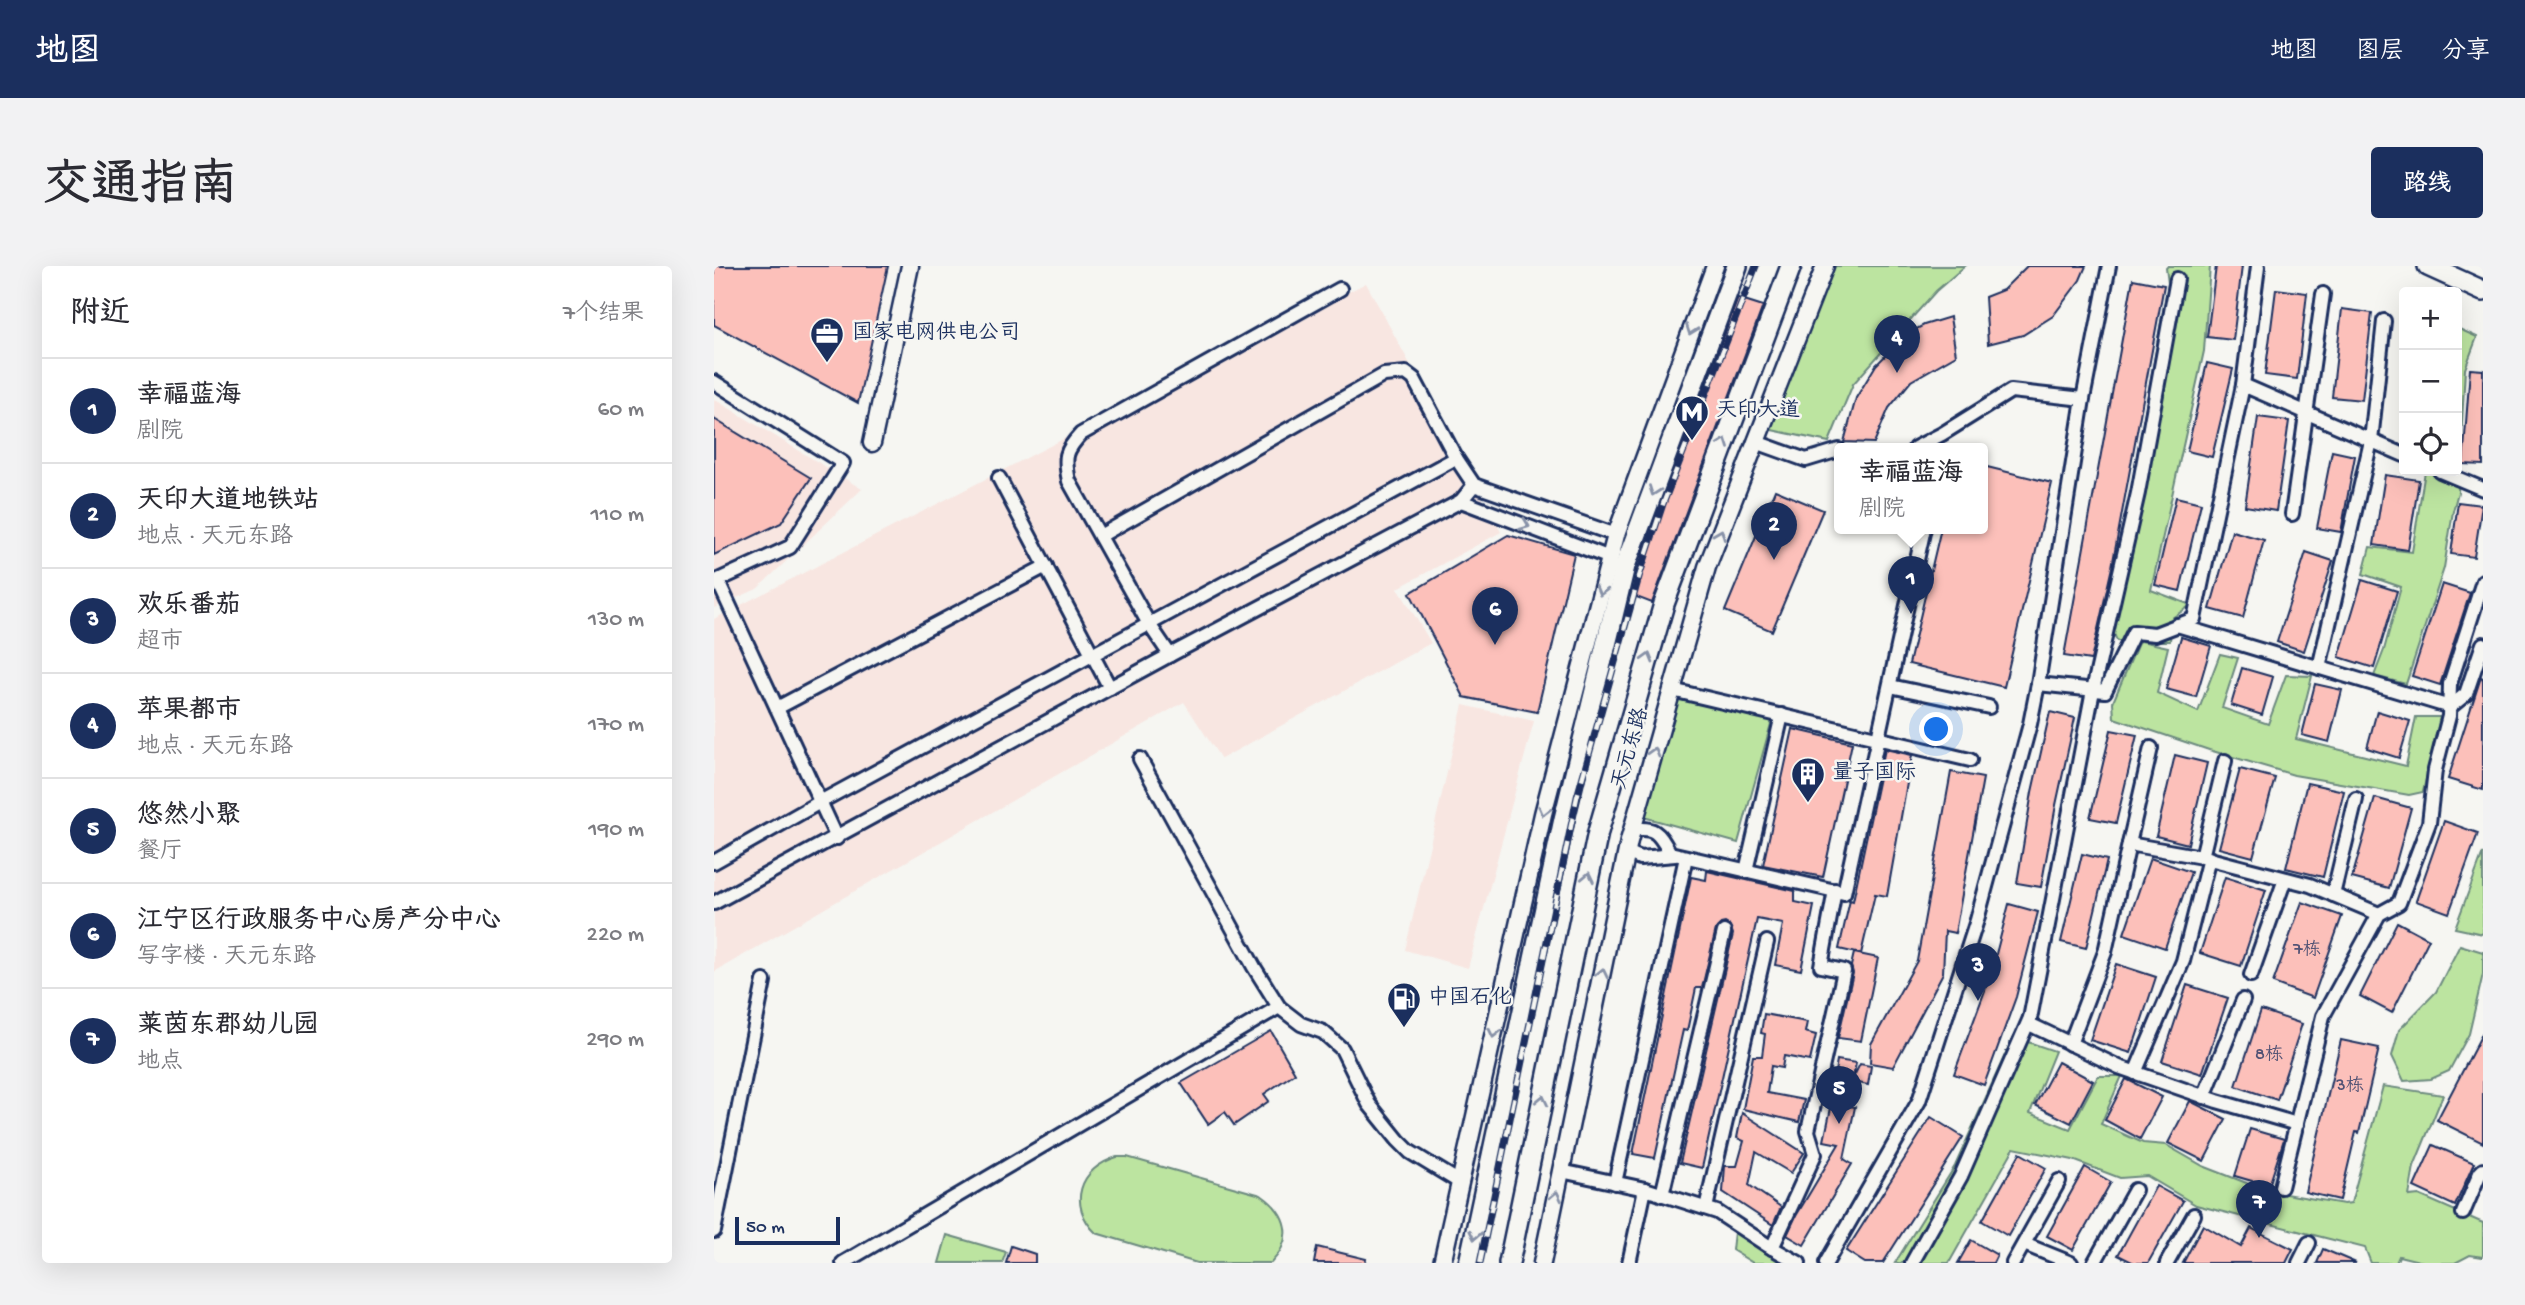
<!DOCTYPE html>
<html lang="zh">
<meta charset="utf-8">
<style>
:root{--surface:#fff;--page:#f2f2f3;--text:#2b2b33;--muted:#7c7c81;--line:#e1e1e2;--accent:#1b2f5e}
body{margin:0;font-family:"Gochi Hand","LXGW WenKai TC",sans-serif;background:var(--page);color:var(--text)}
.controls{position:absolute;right:21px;top:21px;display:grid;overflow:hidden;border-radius:7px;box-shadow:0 7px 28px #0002}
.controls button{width:63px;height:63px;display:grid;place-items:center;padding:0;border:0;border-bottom:2px solid var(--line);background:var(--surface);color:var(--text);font:35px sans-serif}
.scale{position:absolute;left:21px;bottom:18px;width:105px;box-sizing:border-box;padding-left:7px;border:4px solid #1b2f5e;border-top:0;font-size:19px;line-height:24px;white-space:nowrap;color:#1b2f5e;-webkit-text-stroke:5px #f6f6f2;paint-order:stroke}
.you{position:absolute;left:1223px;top:464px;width:24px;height:24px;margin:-18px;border:5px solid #fff;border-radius:50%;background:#1a73e8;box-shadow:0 0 0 10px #1a73e833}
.badge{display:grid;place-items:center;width:46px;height:46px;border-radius:50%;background:var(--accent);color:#fff;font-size:23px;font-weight:700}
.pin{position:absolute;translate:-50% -58px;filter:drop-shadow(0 2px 4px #0008)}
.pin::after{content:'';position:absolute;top:37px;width:24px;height:21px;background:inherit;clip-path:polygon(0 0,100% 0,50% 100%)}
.popup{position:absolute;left:1120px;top:177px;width:154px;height:91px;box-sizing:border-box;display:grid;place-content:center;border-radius:7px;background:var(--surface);filter:drop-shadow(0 2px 5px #0005);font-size:23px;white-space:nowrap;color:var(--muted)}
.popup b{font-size:26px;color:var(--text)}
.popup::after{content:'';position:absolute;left:50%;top:100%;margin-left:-14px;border:14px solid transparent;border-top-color:var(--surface)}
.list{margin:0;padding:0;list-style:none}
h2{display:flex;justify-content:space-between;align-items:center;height:91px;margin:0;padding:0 28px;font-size:30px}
h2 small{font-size:23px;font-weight:400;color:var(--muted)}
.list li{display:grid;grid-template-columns:46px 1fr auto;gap:21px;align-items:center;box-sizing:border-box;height:105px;padding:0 28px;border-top:2px solid var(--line)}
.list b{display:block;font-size:26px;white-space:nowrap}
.list p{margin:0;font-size:23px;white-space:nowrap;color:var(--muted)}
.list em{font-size:23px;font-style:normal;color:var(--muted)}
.icon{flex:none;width:38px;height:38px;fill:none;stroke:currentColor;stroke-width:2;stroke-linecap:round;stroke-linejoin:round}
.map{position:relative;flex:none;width:1769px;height:997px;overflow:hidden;border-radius:7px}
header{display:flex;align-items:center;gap:42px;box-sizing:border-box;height:98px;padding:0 35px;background:var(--accent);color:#fff}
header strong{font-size:33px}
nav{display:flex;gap:38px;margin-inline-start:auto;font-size:24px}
.intro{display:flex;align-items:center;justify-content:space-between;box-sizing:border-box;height:168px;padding:0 42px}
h1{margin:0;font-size:49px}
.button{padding:18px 32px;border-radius:7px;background:var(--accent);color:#fff;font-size:24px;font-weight:700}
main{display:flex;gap:42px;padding:0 42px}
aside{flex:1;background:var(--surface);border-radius:7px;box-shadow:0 7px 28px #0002}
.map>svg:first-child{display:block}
.built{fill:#f8e6e1}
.green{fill:#bce4a0;stroke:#6c8a7f;stroke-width:2}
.building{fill:#fcc0ba;stroke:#1b2f5e;stroke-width:2}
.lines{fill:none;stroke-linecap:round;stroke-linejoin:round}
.minor-casing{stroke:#1b2f5e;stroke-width:18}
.tertiary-casing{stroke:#1b2f5e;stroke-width:21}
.primary-casing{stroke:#1b2f5e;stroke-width:24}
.trunk-casing{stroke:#1b2f5e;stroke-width:24}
.minor{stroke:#f6f6f2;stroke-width:12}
.tertiary{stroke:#f6f6f2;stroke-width:16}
.primary{stroke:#f6f6f2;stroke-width:19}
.trunk{stroke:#f6f6f2;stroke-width:19}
.rail-casing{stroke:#1b2f5e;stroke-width:7}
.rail{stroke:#f6f6f2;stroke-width:4.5;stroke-dasharray:13;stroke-linecap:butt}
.oneway{stroke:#8892a8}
.labels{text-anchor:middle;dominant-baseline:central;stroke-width:5;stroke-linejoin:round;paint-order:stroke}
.number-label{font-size:18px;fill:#535375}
.poi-label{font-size:21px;fill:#1b2f5e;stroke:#f6f6f2;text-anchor:start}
.street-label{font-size:21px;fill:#1b2f5e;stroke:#f6f6f2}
</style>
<header>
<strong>地图</strong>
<nav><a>地图</a><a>图层</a><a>分享</a></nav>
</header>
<div class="intro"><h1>交通指南</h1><a class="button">路线</a></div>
<main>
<aside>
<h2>附近<small>7个结果</small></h2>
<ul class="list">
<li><span class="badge">1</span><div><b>幸福蓝海</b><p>剧院</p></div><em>60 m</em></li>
<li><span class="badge">2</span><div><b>天印大道地铁站</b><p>地点 · 天元东路</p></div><em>110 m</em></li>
<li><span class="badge">3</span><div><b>欢乐番茄</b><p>超市</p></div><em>130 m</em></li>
<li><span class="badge">4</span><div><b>苹果都市</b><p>地点 · 天元东路</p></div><em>170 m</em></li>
<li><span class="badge">5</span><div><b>悠然小聚</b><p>餐厅</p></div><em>190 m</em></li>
<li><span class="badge">6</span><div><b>江宁区行政服务中心房产分中心</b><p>写字楼 · 天元东路</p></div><em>220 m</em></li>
<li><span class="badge">7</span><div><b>莱茵东郡幼儿园</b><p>地点</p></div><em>290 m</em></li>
</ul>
</aside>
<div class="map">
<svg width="1769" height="997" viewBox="0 0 1769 997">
<rect width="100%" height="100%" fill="#f6f6f2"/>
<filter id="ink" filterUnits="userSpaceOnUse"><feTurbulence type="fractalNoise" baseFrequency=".0143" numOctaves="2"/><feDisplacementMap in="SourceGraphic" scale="14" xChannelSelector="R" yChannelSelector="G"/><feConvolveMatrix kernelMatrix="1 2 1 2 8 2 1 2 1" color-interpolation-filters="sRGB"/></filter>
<g filter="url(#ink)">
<g class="built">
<polygon points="652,17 787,266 684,322 717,377 507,493 470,436 0,706 0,353"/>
<polygon points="0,133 148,223 43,323 0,342"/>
<polygon points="749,439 820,455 754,702 691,684"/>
</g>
<g class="green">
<polygon points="1121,0 1251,0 1222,25 1139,118 1115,176 1053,163"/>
<polygon points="1454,0 1496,0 1490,85 1437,324 1477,339 1458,352 1456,375 1427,375 1454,381 1443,427 1484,446 1506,388 1524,392 1508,442 1554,458 1572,409 1598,410 1582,473 1692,500 1702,451 1726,451 1709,526 1695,529 1580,509 1495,484 1400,452 1399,436 1425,375 1403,375 1397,360 1419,213 1454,17 1452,2"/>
<polygon points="1743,62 1763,71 1751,103 1744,226 1739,245 1730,302 1692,418 1660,410 1670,384 1687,321 1649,308 1656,281 1698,286 1711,205 1743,205"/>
<polygon points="960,427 1058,454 1024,577 926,550"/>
<polygon points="1769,587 1769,668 1741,662"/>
<polygon points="1746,679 1769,686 1769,708 1755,768 1735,805 1717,813 1690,815 1678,790 1685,764 1722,726"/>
<polygon points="1299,771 1341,785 1316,847 1356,863 1384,810 1408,810 1387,858 1429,877 1452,879 1489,900 1553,925 1630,938 1637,937 1669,820 1729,829 1700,900 1695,930 1705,929 1769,957 1769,991 1756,989 1741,997 1713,997 1685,990 1682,997 1657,997 1651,982 1482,939 1433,910 1406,912 1359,894 1300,882 1235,997 1181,997 1241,900"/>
<path d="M 403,891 L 413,891 L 547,929 C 573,947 581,972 557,997 L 483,997 L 382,967 C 353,939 365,902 403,891 Z"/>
<polygon points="1020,966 1067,997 1039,997 1018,984"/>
<polygon points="233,969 292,986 288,997 225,997"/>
</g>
<g class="building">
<polygon points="0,0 174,0 144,137 0,59"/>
<polygon points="1313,0 1372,0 1366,14 1339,50 1309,69 1274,78 1271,31 1289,24"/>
<polygon points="1502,0 1528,0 1519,74 1493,71"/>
<polygon points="1419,13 1450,19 1398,301 1377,394 1350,390"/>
<polygon points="1562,23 1593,27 1583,113 1551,109"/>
<polygon points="1024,32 1049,40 938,337 917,329 923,304"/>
<polygon points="1628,43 1658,47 1648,134 1618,131"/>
<polygon points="1236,51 1242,89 1197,115 1175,142 1160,177 1130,176 1142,132 1162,99 1193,68 1210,59"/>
<polygon points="1493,97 1519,103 1498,191 1473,185"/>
<polygon points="1756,103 1769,104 1769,199 1749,198"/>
<polygon points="1544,151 1575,155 1562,245 1531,240"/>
<polygon points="0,153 97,212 67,257 0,289"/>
<polygon points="1618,185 1641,190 1627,266 1603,262"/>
<polygon points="1269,200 1338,217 1290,421 1195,398 1227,262 1269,262"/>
<polygon points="1671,209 1705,214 1694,284 1660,279"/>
<polygon points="1061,224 1109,244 1058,365 1011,345"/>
<polygon points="1462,231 1487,237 1466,325 1441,319"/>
<polygon points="1744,236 1768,239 1760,291 1737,288"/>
<polygon points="1518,265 1550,274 1529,352 1496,343"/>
<polygon points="794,269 860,288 823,446 750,431 696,327"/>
<polygon points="1592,286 1619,295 1590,385 1563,376"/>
<polygon points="1648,314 1683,325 1660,402 1625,391"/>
<polygon points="1728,318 1756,327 1726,419 1698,410"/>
<polygon points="1467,371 1497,380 1482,431 1452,423"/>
<polygon points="1528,402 1559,411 1548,449 1517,439"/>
<polygon points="1767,411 1769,412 1769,524 1734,513"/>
<polygon points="1601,418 1628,424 1615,476 1588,469"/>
<polygon points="1663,445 1696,455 1685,492 1653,482"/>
<polygon points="1336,446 1361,452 1342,539 1327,621 1303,617 1318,526"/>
<polygon points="1079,463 1138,477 1109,611 1049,599"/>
<polygon points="1397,464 1423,469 1402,557 1376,552"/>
<polygon points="1171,483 1198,489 1173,630 1161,628 1147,688 1125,683 1136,634 1139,635"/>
<polygon points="1461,489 1493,497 1474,578 1442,570"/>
<polygon points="1526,503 1561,512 1539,591 1505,582"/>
<polygon points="1237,506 1269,512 1241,667 1231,665 1229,707 1179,801 1156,797 1157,778 1203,695"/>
<polygon points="1593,517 1630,525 1609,611 1572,602"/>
<polygon points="1661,532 1697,542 1675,622 1638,612"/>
<polygon points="1730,555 1764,567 1735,647 1702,635"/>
<polygon points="1368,588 1393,594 1372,682 1347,676"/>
<polygon points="1436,592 1477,606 1451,682 1410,668"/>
<polygon points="993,605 1081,625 1081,636 1100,640 1087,704 1061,699 1069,658 1043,653 988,902 966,897 1019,668 1016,660 1011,657 1007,658 1002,663 988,722 982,722 973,765 969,764 941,892 919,888 977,611 992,614"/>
<polygon points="1511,611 1552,624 1527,700 1486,687"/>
<polygon points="1588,636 1628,650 1599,732 1559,717"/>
<polygon points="1295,638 1324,646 1302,731 1270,819 1240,808 1276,711"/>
<polygon points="1683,656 1715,673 1678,747 1646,730"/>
<polygon points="1140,687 1164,692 1147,775 1124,772 1139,707 1137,700"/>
<polygon points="1402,698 1442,711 1417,787 1376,774"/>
<polygon points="1473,719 1514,732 1488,808 1448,795"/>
<polygon points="1547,744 1588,758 1563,834 1522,820"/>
<polygon points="1050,748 1093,756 1091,766 1102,769 1096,795 1070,790 1068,802 1057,800 1053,827 1090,834 1085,856 1029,843 1039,790 1048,790 1051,768 1047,767"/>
<polygon points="557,765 581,807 550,828 555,835 520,859 511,846 494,858 467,817"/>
<polygon points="1769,766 1769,877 1723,854"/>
<polygon points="1627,774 1665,782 1645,867 1642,866 1626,934 1591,926"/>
<polygon points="1123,794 1142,797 1139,812 1146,798 1157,800 1154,819 1120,812"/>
<polygon points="1344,796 1379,815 1357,857 1321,839"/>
<polygon points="1412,813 1448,831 1426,873 1391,854"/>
<polygon points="1476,835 1512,853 1490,895 1454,877"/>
<polygon points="1118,837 1141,841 1130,893 1138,898 1090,979 1073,969 1082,950 1125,878 1110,875"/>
<polygon points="1028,847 1090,887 1077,907 1042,886 1035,919 1067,941 1059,959 1009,926 1011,900 1023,900 1030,875 1023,872"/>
<polygon points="1217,851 1249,871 1169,997 1151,997 1132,985"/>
<polygon points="1536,863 1570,873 1555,920 1521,910"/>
<polygon points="1719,879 1760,897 1741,940 1700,921"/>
<polygon points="1306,887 1332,902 1294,970 1268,955"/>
<polygon points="1371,901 1397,916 1359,984 1333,970"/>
<polygon points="1442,920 1469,935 1434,997 1420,997 1404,989"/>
<polygon points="1489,959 1527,981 1537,962 1579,983 1572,997 1469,997"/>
<polygon points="1257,974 1283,989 1279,997 1244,997"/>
<polygon points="297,980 321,988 321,997 292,997"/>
<polygon points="603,981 652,993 651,997 600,997"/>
<polygon points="1609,983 1642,997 1603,997"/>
</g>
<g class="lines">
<g class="minor-casing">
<g id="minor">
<polyline points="1463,13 1424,227 1379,424 1315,758 1405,801 1503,835 1583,858"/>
<polyline points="0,116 129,197 76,281 0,316"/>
<polyline points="1529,119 1544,0"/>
<polyline points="1042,176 1092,194 1125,184"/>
<polyline points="1201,182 1228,168 1297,125 1369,133"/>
<polyline points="1726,205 1769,223"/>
<polyline points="285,212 396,422"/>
<polyline points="747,235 896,292"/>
<polyline points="1578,248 1609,28"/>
<polyline points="386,270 670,109 692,107 700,113 742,192 760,219 902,269"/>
<polyline points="4,315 123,572"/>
<polyline points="1463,359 1736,441 1752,428 1769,378"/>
<path d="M 456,389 L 435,358 L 355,215 C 350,191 351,185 367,168 L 626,23"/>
<polyline points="1605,402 1657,175 1670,55"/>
<polyline points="1324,418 1391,425 1420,366 1441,368 1480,353 1529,119 1690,189"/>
<polyline points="1176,420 1275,441"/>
<polyline points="958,424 1256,494"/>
<polyline points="63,442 332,300"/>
<polyline points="426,493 540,701 565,741 587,758 609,766 628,783 655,838 684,874 696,886 747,917"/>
<path d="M 918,564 C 942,560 945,568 956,587 L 1130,627 L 1210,262"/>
<polyline points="1415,578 1437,482"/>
<polyline points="913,586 926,592 961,589"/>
<polyline points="1488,591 1511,495"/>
<polyline points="0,596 106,536 742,192"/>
<polyline points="1032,605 1068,449"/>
<polyline points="1619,629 1642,533"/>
<polyline points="0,637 456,389 747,235 760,219"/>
<polyline points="1537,709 1571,613"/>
<polyline points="1356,778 1391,686 1415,578 1488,591 1596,619 1665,648"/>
<polyline points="1421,807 1469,695 1495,592"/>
<polyline points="1490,831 1529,734"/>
<polyline points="847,905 931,923 915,997"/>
<polyline points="901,917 972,591"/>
<polyline points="1567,921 1609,750 1665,648 1685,637 1715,557 1721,504 1735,450 1736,418 1769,315"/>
<polyline points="931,923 1003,946 1053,979 1085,997"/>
<polyline points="948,929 1010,666"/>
<polyline points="992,942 1053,676"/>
<polyline points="1749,947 1766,907 1769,904"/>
<polyline points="0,965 50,715"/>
<polyline points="1310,978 1357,997"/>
<polyline points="1058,982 1101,888 1094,865 1130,705 1107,700 1121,624"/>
<polyline points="129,997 565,741"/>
<polyline points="1112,997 1205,835 1263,654 1316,458 1324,418 1369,133 1395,0"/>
<polyline points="1198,997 1247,910 1316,752"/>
<polyline points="1299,997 1345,915"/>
<polyline points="1380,997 1421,924"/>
<polyline points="1453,997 1480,949"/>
<polyline points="1585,997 1595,977"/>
</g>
</g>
<g class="tertiary-casing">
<g id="tertiary">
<polyline points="158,177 196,0"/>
<polyline points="728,997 829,548 902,269 1001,0"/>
<polyline points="828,997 915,575 993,301 1111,0"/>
</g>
</g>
<g class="primary-casing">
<polyline id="primary" points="1714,0 1769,25"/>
</g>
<g class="trunk-casing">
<g id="trunk">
<polyline points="755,997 850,553 911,300 1023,0"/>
<polyline points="795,997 884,566 950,338 1077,0"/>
</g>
</g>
<use href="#minor" class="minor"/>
<use href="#tertiary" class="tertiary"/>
<use href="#primary" class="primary"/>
<use href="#trunk" class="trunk"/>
<g class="rail-casing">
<polyline id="rail" points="766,997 863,531 925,311 949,238 1042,0"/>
</g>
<use href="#rail" class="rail"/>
</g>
<defs><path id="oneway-chevron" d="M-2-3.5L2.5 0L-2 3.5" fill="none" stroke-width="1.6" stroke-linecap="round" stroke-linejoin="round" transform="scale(1.75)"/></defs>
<g class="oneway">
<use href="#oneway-chevron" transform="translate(977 64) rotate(110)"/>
<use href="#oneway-chevron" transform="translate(1010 177) rotate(-70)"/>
<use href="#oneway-chevron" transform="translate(940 225) rotate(110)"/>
<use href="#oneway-chevron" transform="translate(811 259) rotate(21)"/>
<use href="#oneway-chevron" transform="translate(1006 268) rotate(-68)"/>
<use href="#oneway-chevron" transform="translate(887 325) rotate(105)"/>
<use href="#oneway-chevron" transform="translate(934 392) rotate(-74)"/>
<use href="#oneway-chevron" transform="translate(940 486) rotate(-74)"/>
<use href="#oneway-chevron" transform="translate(830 545) rotate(104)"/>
<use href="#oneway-chevron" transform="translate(874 611) rotate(-78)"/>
<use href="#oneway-chevron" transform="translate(888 707) rotate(-78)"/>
<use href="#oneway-chevron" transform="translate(780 767) rotate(102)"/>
<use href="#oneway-chevron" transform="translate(828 834) rotate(-78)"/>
<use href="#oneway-chevron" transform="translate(842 930) rotate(-78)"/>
<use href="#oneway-chevron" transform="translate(761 969) rotate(102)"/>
</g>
</g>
<defs>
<g id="office-pin" transform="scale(1.75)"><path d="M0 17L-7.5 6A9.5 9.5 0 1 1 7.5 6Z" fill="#1b2f5e" stroke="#f6f6f2"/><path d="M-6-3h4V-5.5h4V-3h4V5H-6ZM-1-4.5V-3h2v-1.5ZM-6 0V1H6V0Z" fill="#fff"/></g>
<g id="metro-pin" transform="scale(1.75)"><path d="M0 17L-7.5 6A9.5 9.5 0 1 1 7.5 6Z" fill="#1b2f5e" stroke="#f6f6f2"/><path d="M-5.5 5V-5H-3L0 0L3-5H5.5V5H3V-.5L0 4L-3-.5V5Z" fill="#fff"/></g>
<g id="building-pin" transform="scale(1.75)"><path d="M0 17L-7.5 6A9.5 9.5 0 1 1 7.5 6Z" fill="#1b2f5e" stroke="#f6f6f2"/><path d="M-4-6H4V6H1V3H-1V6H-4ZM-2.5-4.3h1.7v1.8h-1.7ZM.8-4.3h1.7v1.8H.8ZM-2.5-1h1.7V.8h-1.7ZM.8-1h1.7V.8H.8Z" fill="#fff"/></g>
<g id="fuel-pin" transform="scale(1.75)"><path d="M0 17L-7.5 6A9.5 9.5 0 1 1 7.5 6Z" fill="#1b2f5e" stroke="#f6f6f2"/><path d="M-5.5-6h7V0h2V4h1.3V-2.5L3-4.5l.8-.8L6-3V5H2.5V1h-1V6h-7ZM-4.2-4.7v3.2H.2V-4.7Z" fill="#fff"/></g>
</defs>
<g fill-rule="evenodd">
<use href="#office-pin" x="113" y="68"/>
<use href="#metro-pin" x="978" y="146"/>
<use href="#building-pin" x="1094" y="508"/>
<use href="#fuel-pin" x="690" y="733"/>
</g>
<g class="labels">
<g class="number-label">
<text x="1593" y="684">7栋</text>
<text x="1555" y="789">8栋</text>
<text x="1636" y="820">3栋</text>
</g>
<g class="poi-label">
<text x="138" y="68">国家电网供电公司</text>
<text x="1002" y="146">天印大道</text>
<text x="1118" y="508">量子国际</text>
<text x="714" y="733">中国石化</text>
</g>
<g class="street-label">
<text transform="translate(918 483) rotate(-74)">天元东路</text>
</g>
</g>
</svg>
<div class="controls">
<button>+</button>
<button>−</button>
<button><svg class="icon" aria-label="locate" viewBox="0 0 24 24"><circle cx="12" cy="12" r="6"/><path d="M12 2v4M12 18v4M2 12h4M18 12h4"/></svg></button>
</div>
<div class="scale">50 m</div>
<div class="you"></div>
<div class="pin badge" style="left:1197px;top:348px">1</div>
<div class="popup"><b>幸福蓝海</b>剧院</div>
<div class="pin badge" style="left:1060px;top:294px">2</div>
<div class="pin badge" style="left:1264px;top:735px">3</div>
<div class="pin badge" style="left:1183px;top:107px">4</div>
<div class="pin badge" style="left:1125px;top:858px">5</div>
<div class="pin badge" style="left:781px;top:379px">6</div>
<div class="pin badge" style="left:1545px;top:972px">7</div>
</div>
</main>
